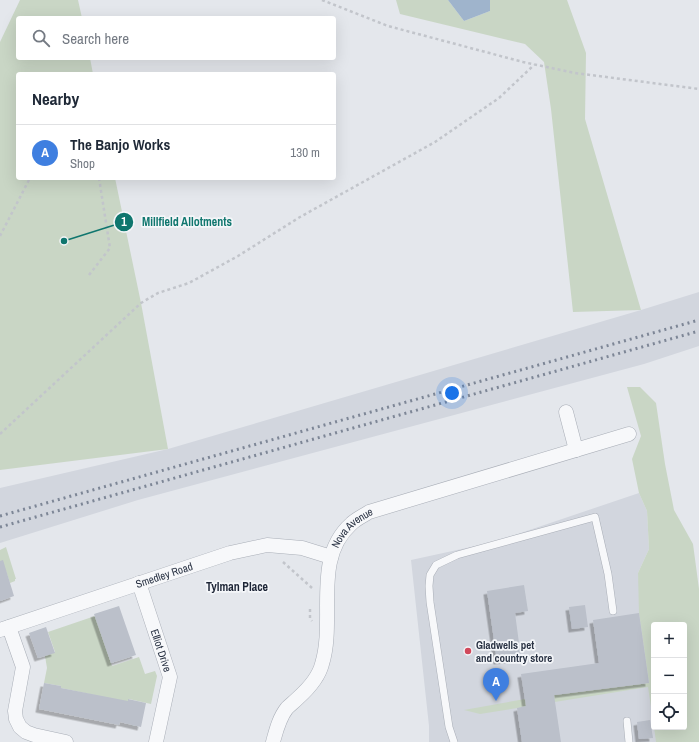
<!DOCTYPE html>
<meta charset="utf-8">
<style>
:root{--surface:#fff;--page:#f2f2f3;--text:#1f2937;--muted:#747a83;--line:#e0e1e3;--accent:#1a73e8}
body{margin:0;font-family:"Archivo Narrow",sans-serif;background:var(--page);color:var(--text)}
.controls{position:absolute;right:12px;bottom:12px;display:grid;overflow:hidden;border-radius:4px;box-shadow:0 4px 16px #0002}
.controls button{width:36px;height:36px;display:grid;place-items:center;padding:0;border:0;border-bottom:1px solid var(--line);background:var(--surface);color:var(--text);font:20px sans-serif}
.you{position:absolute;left:452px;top:393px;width:14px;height:14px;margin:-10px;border:3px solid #fff;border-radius:50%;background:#1a73e8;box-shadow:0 0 0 6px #1a73e833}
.badge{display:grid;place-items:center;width:26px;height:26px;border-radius:50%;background:var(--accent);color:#fff;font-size:13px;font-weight:700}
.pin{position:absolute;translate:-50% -33px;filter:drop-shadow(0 1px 2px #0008)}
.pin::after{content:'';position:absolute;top:21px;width:14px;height:12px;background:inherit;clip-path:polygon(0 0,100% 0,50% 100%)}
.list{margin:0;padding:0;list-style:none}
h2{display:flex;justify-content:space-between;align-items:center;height:52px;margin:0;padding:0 16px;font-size:17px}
h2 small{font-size:13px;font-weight:400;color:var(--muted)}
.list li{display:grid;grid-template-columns:26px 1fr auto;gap:12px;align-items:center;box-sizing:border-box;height:56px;padding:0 16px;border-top:1px solid var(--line)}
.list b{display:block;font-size:15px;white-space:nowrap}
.list p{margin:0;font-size:13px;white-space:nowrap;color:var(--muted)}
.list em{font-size:13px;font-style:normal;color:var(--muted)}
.icon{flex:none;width:22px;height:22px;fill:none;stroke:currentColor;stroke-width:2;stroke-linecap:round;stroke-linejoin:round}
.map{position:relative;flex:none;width:699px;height:742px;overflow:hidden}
.search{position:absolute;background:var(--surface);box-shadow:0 4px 16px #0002;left:16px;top:16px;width:320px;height:44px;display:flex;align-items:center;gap:10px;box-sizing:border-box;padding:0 14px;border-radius:4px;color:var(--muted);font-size:15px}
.panel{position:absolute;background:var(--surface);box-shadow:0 4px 16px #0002;left:16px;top:72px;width:320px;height:108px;border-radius:4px}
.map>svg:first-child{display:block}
.built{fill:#d2d6de}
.green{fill:#c9d6c5}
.water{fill:#9fb4cc}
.building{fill:#bbc0ca;filter:url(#shadow)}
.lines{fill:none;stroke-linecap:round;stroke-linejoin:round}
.lane-casing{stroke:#a9aeb7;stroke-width:8}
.street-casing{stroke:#a9aeb7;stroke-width:15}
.path{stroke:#c2c5cb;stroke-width:2.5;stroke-dasharray:3 3;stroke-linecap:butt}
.lane{stroke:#f7f8fa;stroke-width:7}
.street{stroke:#f7f8fa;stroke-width:14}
.rail{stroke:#7d8696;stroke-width:3;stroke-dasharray:2 4;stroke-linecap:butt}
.poi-dot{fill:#d1495b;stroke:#f4f6f9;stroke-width:1.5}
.labels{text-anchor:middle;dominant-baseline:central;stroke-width:3.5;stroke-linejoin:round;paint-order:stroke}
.street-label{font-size:11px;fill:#2b3445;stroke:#f4f6f9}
.poi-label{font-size:11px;font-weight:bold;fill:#2b3445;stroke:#f4f6f9;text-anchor:start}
.neighbourhood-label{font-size:12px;font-weight:bold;fill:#1d2536;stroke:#f4f6f9}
.leader{fill:none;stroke:#0f766e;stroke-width:1.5}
.callout-dot{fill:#0f766e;stroke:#f4f6f9;stroke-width:1.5}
.mark-label{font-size:12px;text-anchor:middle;font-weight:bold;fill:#fff}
.callout-label{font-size:12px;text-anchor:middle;font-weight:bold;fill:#0f766e;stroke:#f4f6f9;stroke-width:3.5;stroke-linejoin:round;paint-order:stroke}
</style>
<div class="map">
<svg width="699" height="742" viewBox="0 0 699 742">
<defs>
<filter id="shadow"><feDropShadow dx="-3.5" dy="3.5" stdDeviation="0" flood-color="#0004"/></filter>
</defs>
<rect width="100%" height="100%" fill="#e4e7ec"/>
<g class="built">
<polygon points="699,292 699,346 644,364 138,500 0,543 0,488 168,449 641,310"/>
<polygon points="639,493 647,511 649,549 638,573 654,714 654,727 656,727 657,742 429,742 429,726 411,560 494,542"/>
</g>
<g class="green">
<polygon points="20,0 78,0 82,18 18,18 18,58 90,58 93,74 18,74 18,178 115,178 141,303 168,449 0,470 0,42"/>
<polygon points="396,0 448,0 464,21 490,11 490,0 567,0 586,53 585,119 641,310 573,312 551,109 544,62 525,44 400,14"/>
<polygon points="627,387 640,387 656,403 665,464 674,510 693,544 699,589 699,742 656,742 654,727 684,727 684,625 654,625 654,727 648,687 480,714 464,710 525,699 649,683 639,613 638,573 649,549 647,511 639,493 632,459 641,436"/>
<polygon points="6,547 16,579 15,579 15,581 10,583 6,571 0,573 0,550"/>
<polygon points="95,616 112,666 139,657 145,674 155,671 157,676 151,704 129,699 128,702 61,688 61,686 44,683 47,668 45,656 55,652 48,632"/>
</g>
<polygon class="water" points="448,0 490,0 490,11 464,21"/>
<g class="building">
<polygon points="3,560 14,596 0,601 0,561"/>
<polygon points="524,585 528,611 515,613 521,658 497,661 487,591"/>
<polygon points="585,605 588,627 572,629 569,607"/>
<polygon points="119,606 136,655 111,663 94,614"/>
<polygon points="639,613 649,683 554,695 561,742 522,742 517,708 526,706 521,674 599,663 593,620"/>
<polygon points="46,627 55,653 38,658 29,633"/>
<polygon points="44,683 61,686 61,688 128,701 128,699 146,703 141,727 120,722 119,725 39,709"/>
<polygon points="650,720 653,738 639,739 637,722"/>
</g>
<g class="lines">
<g class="lane-casing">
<g id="lane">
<polyline points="627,721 629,742"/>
<polyline points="454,742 449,727 430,602 429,586 430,575 436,565 457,555 595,517 608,574 613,611"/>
</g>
</g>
<g class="street-casing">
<g id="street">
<polyline points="566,412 576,450"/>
<path id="s1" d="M 139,583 L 170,677 L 156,742"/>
<polyline points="9,627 23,667 15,711 16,719 20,727 26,732 34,735 66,742"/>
<path id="s2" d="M 0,630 L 230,553 L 267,545 L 302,548 L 331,557"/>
<path id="s3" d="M 273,742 C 276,731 279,718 287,708 C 290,705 294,702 298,698 C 308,689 319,676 322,664 C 336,619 312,559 351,524 C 356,519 363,516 369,512 L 629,434"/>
</g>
</g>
<g class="path">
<polyline points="322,0 388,26 523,62 575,73 699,89"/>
<polyline points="0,236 30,178"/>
<polyline points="89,275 110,248 99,178"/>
<polyline points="0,434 141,303 158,293 189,283 238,256 300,217 435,142 499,98 534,65"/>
<polyline points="283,562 312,588"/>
<polyline points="310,609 310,618 312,621"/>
</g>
<use href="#lane" class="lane"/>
<use href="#street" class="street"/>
<g class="rail">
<polyline points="0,516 699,320"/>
<polyline points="0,527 699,331"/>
</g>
</g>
<circle class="poi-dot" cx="468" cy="651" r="4"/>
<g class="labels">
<g class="street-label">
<text stroke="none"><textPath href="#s3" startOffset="239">Nova Avenue</textPath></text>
<text stroke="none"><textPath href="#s2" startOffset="173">Smedley Road</textPath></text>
<text stroke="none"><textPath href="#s1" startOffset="71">Elliot Drive</textPath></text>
</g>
<g class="poi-label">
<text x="476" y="645">Gladwells pet<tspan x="476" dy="13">and country store</tspan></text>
</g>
<g class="neighbourhood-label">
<text x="237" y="587">Tylman Place</text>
</g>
</g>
<path class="leader" d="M64 241L124 222"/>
<g class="callout-dot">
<circle cx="64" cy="241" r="4"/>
<circle cx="124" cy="222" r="10"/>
</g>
<g class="mark-label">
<text x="124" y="226">1</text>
</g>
<g class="callout-label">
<text x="187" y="226">Millfield Allotments</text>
</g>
</svg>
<div class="controls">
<button>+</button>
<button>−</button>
<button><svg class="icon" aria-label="locate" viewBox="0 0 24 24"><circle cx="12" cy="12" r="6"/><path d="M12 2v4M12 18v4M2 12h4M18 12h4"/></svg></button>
</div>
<div class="you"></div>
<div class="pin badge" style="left:496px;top:701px;background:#3f7fe0">A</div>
<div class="search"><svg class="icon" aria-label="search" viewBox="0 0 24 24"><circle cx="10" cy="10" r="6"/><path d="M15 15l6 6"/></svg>Search here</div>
<section class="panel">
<h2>Nearby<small></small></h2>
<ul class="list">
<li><span class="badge" style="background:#3f7fe0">A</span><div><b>The Banjo Works</b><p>Shop</p></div><em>130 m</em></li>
</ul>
</section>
</div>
